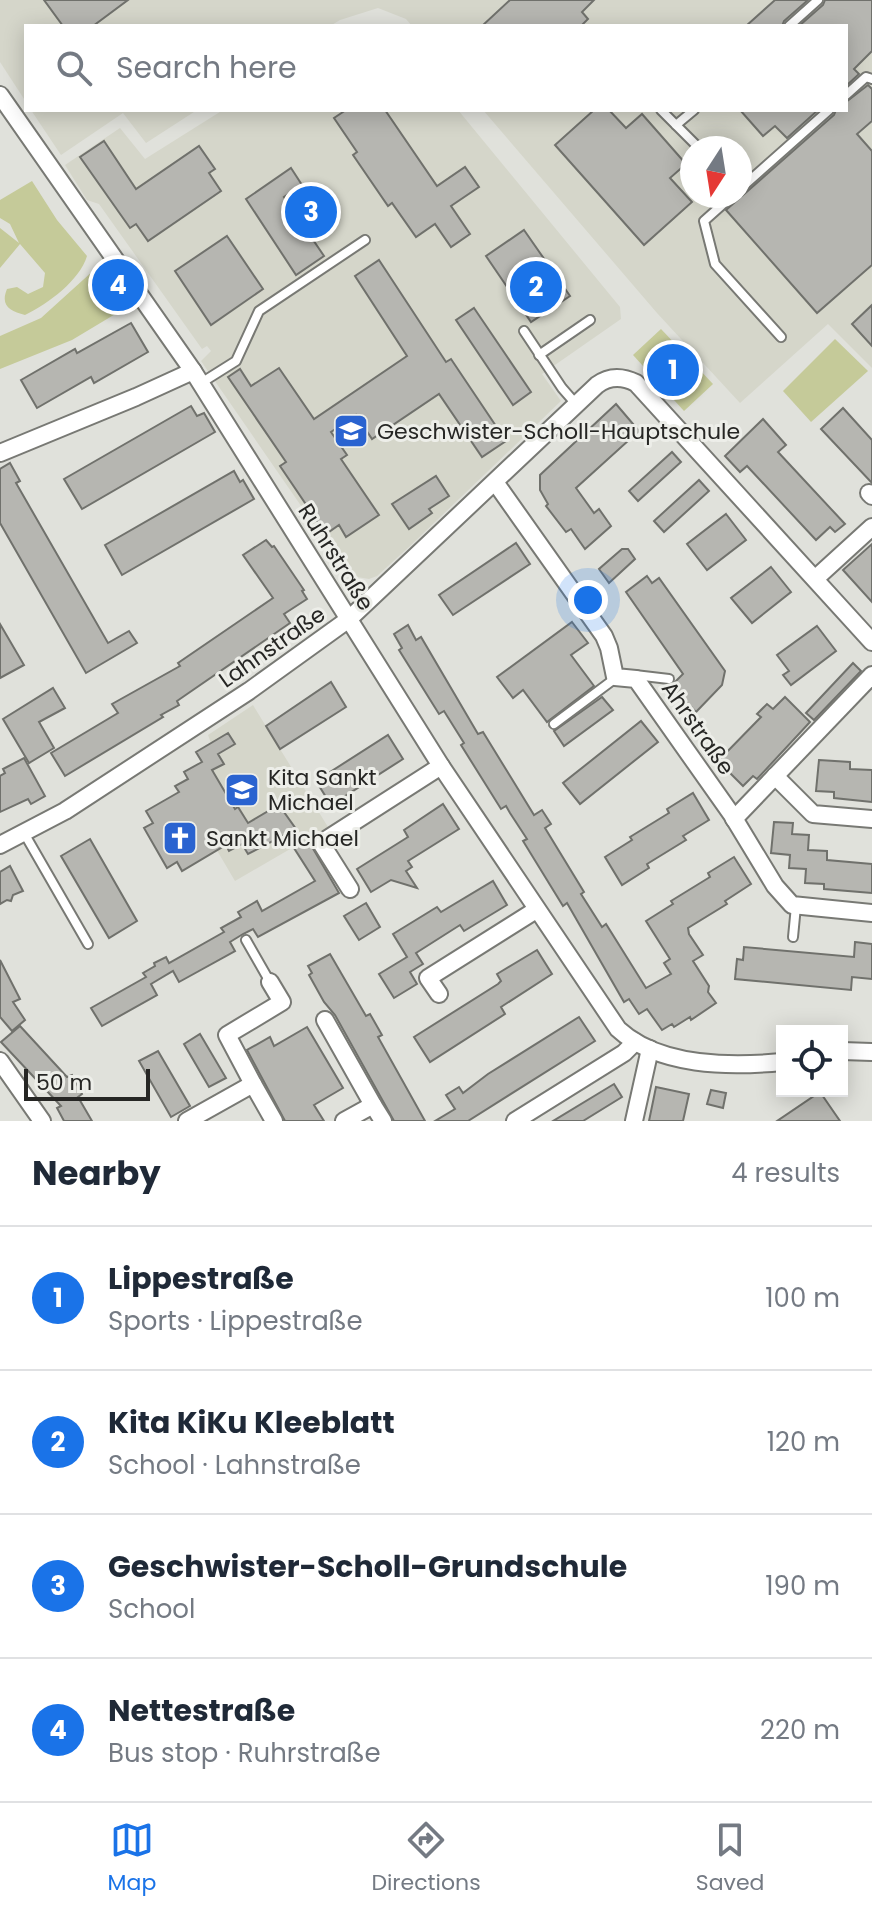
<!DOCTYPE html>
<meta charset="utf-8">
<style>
:root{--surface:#fff;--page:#f2f2f3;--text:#1f2937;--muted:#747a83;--line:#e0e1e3;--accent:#1a73e8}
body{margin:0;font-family:Poppins,sans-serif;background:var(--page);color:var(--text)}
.controls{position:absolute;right:24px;bottom:24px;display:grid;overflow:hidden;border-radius:0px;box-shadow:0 4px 20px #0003}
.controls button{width:72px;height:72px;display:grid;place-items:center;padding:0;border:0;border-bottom:2px solid var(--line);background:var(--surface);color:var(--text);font:40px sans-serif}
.compass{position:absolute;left:680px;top:136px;width:72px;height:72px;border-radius:50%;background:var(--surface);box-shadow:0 4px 20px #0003;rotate:192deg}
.scale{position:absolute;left:24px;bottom:20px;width:126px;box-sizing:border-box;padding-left:8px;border:4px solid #262624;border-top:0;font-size:22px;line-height:28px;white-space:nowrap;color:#262624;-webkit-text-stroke:6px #edeee9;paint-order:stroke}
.you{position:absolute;left:588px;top:600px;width:28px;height:28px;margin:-20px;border:6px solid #fff;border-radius:50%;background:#1a73e8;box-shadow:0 0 0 12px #1a73e833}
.badge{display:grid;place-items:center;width:52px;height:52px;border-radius:50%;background:var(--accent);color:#fff;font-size:26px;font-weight:700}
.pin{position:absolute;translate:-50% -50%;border:4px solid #fff;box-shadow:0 2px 8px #0006}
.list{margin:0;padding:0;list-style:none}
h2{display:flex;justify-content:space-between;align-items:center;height:104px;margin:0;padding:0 32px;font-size:34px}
h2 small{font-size:26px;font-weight:400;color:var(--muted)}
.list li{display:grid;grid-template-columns:52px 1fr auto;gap:24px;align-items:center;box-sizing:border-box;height:144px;padding:0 32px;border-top:2px solid var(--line)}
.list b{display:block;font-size:30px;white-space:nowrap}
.list p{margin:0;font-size:26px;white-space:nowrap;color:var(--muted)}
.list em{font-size:26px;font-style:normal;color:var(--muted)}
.icon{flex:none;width:44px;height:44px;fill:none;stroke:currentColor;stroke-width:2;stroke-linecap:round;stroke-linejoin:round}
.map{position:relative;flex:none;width:872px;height:1121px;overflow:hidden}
.search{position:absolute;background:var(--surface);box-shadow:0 4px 20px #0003;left:24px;right:24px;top:24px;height:88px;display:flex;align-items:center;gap:20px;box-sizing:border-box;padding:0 28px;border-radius:0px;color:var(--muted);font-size:30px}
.sheet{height:680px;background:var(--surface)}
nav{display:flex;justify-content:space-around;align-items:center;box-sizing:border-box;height:112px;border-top:2px solid var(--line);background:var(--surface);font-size:22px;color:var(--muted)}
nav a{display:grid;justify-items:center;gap:4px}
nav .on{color:var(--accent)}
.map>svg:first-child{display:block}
.built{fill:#d5d6ca;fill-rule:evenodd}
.green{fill:#c5ca99}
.building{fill:#b6b6b1;stroke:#70716c;stroke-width:2}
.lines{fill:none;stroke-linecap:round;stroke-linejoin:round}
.lane-casing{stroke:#787974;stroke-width:12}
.street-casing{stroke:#787974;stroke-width:20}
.lane{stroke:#fff;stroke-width:8}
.street{stroke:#fff;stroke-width:16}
.labels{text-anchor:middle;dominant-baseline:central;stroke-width:6;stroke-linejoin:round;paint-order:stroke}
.poi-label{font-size:22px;fill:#262624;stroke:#edeee9;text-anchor:start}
.street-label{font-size:22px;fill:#262624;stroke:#edeee9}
</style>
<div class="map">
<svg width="872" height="1121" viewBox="0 0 872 1121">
<rect width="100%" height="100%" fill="#e0e1db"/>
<g class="built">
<path d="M 0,0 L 872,0 L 872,368 L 828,324 L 740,403 L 657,313 L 483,110 L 846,110 L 846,26 L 412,26 L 406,19 L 378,8 L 340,20 L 330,26 L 26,26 L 26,102 L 0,62 ZM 692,148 L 740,148 L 740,196 L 692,196 Z"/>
<polygon points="31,110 197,110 146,143 123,113 61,155"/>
<polygon points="223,110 458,110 620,307 621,319 542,374 561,401 409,547 377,576 369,579 351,576 344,568 201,361 211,351 207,346 202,349 99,204 87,200 65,165 120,128 145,159"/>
<polygon points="253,705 328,827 235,881 192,808 189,809 175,786 187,779 184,772 201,762 196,752 211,743 208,735"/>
</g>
<g class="green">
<path d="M 32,181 L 57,220 L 87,256 C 80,280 48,304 25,315 C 10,311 0,306 7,289 L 17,287 L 28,294 L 43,287 L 45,273 L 20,244 L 0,268 L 0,228 L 19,243 L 10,224 L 0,218 L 0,200 Z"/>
<polygon points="94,270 101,270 112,284 108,287 113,294 117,292 127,307 72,340 0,369 0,336 41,318"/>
<polygon points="661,329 713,384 684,411 633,355"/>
<polygon points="835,339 868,371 811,422 783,391"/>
</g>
<g class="building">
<polygon points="44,0 128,0 93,26 63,26"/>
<polygon points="510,0 594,0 582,12 588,19 581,26 482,26"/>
<polygon points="775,0 808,0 784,21 782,26 746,26"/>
<polygon points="825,0 872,0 872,51 854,69 859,74 846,86 846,26 799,26 823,5"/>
<polygon points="868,85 872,89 872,121 857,134 872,151 872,265 817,313 726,210 834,115 836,110 846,110 846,102"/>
<polygon points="346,110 385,110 437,186 465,167 479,187 451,206 470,234 451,247 435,224 416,237 392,203 388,206 353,155 357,152 334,118"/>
<polygon points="594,110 609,110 626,128 642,114 686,164 670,178 692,202 644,245 555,145"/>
<polygon points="740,110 818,110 787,138 775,126 763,136"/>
<polygon points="104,141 136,189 199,146 215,169 209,173 221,191 148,241 136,224 130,228 80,157"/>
<polygon points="291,168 302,185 284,197 324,256 296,275 246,199"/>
<polygon points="524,230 570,296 531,322 486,256"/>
<polygon points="227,236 263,289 211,325 175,271"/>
<polygon points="379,260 446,362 451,359 506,441 482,457 439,394 372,439 356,415 331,432 347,455 341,459 379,515 346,537 339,525 326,534 280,466 286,462 228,377 240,369 251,386 279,368 314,419 407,356 355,276"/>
<polygon points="872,305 872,346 852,324"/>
<polygon points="474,308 531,392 513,405 456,320"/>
<polygon points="131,323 148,352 94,383 91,377 37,408 21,380 75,349 77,353"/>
<polygon points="616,404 639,431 576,488 594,513 599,509 611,526 585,549 571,529 566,532 546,506 548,504 540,490 540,475"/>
<polygon points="191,406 197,416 204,413 215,432 82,509 64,479"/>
<polygon points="843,408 872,440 872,483 821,429"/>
<polygon points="763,419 786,445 778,452 845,524 835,532 830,527 816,540 747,466 740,472 725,456"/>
<polygon points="672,452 681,462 638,501 629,491"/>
<polygon points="10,463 20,481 16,483 108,643 129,631 137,643 86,673 0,523 0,469"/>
<polygon points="234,471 240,482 243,480 254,499 122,575 105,545"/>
<polygon points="436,476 449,496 429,509 432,513 409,529 392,504"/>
<polygon points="699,480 709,491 664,532 654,521"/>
<polygon points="726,514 746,540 707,570 687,544"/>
<polygon points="266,540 272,547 274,546 304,590 302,591 307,599 284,614 290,623 177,701 179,705 161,715 163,717 65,776 51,753 118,713 112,704 180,666 178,663 273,598 243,555"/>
<polygon points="516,543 530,564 453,615 439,595"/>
<polygon points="872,544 872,602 843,570"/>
<polygon points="622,549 628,549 635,559 609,583 599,569"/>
<polygon points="771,567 791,592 752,623 731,598"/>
<polygon points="647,576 652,583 659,578 725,671 722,685 696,712 671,686 683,674 626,592"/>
<polygon points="572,622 588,643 571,655 594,686 547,722 523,690 513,698 497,677"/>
<polygon points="0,624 24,665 0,678"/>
<polygon points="408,625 416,640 421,637 478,734 483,732 534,815 542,810 551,824 545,828 584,892 581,894 602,927 606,924 646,988 671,974 664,963 670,959 646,921 673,904 671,901 710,877 708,873 734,857 751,884 725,901 727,904 688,928 689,934 703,955 693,961 709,986 708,992 716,1003 691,1020 690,1017 674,1027 672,1024 662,1030 647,1009 639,1014 629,999 624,1002 567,903 563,906 523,841 527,839 510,813 506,806 501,809 461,745 464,743 444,711 439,714 399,650 402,648 394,634"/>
<polygon points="817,626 836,651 791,685 783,675 789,671 777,655"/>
<polygon points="853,663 861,671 814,720 806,713"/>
<polygon points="331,682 346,707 280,749 266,726"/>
<polygon points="53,688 65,708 39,722 54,748 29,763 3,719"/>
<polygon points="602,697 613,710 564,746 554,731"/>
<polygon points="785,697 810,722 757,779 753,776 743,786 718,761 761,717 757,714 767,704 773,709"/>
<polygon points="641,721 658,742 580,804 563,783"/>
<polygon points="228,733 235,744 218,754 224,764 212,770 235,809 238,807 248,823 287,800 284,812 296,829 248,854 242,844 229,851 226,845 182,871 177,862 167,868 144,828 153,823 146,811 179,792 175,786 188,779 184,772 202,762 196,752"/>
<polygon points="388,735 403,759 331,805 316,781"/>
<polygon points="24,758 45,796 31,804 28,799 0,812 0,776 5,773 3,769"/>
<polygon points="819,760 850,762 850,769 872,770 872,802 834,798 834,792 816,791"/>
<polygon points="693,793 709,820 683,836 686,840 647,864 649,868 622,885 605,857 632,840 630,837 669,813 667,809"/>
<polygon points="443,804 459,829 408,861 412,867 406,871 417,888 391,880 371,892 357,869 408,837 404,830"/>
<polygon points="774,822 793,823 792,834 809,835 808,850 827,851 827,860 872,864 872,893 824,889 824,884 805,883 806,869 789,868 790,855 771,853"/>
<polygon points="90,839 137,921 109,938 61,856"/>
<polygon points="308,840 339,893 258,937 253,929 243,934 230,942 235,951 179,982 173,971 151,984 157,995 102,1026 91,1008 146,977 143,973 155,966 154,963 166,957 169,963 224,932 221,928 241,917 238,912 257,901 262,911 315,881 294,848"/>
<polygon points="10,866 23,891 13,895 11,901 7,900 0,904 0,872"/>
<polygon points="493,881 507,905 464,931 460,925 416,953 423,964 410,972 417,984 394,998 379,974 407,957 393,934 437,907 441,912"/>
<polygon points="366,903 380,927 359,940 344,916"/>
<polygon points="855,942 872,944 872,979 852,977 851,990 735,979 737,959 743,960 744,947 854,957"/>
<polygon points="537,950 552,974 501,1007 505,1014 430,1062 414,1037 498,984 501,981 497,974"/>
<polygon points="330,954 366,1016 370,1014 382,1035 378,1037 425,1121 394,1121 335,1015 324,1002 309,975 312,973 308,966"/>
<polygon points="0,960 20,999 13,1002 25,1020 12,1031 0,1017"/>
<polygon points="579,1017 595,1041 468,1121 435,1121 455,1109 446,1095 459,1087 463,1093 488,1074"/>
<polygon points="20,1026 67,1077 72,1075 82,1094 78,1097 92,1121 64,1121 57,1108 61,1106 1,1042"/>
<polygon points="307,1027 343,1088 314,1105 324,1121 285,1121 247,1050 270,1037 274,1046"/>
<polygon points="200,1034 226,1078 209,1087 184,1044"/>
<polygon points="158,1051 190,1106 171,1117 139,1061"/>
<polygon points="614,1084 622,1097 583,1121 553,1121"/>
<polygon points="656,1087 689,1094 683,1121 649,1121"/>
<polygon points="711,1090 726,1093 723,1108 707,1104"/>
<polygon points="820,1092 840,1121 777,1121"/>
</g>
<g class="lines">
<g class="lane-casing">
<g id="lane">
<polyline points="789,26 818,0"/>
<polyline points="846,95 866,77 872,79"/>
<polyline points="661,110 676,125 694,110"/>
<polyline points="676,125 699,148"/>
<polyline points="740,189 829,110"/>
<polyline points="732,196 704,221 715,264 781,337"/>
<polyline points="524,331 562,388 576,404"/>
<polyline points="539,355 590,320"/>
<polyline points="201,383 236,361 259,311 365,240"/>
<polyline points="635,675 669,679"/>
<polyline points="554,724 617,677"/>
<polyline points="24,833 88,944"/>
<polyline points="793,937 796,906"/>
<polyline points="246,940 270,982"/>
</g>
</g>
<g class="street-casing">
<g id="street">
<path d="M 0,95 L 193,371 L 441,766 L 618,1029 C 659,1067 729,1067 782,1062"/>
<polyline points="0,453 136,397 193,371"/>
<polyline points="495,482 604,636 609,648 615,677 636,679 732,815 775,886 792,905 872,913"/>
<polyline points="869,493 872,496"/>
<polyline points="816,578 872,527"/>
<polyline points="775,776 813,814 872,819"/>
<polyline points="734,819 872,675"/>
<path d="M 0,845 L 65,811 L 249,691 L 349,619 L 597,385 C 609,376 622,376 636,383 L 872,642"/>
<polyline points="350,889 321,843 441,766"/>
<polyline points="439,994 428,978 536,910"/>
<polyline points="325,1020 373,1105"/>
<polyline points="842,1051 872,1052"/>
<polyline points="0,1061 42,1121"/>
<polyline points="253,1084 227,1035 282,1002 270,982"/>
<polyline points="187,1121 253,1084 274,1121"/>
<polyline points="344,1121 373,1105 383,1121"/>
<polyline points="515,1121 624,1053 635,1042"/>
<polyline points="634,1121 650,1049"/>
</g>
</g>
<use href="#lane" class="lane"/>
<use href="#street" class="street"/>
</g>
<defs>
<g id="school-square" transform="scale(1.8)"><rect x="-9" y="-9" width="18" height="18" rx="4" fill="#2a63d0" stroke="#edeee9"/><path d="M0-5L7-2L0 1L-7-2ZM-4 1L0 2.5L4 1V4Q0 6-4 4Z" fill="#fff"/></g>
<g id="church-square" transform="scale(1.8)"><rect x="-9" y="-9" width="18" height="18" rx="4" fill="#2a63d0" stroke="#edeee9"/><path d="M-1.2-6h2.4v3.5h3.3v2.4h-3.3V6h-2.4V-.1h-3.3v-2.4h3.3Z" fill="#fff"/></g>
</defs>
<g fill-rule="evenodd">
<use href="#school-square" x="351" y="431"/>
<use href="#school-square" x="242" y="790"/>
<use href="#church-square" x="180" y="838"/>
</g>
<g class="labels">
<g class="poi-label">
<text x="377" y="431">Geschwister-Scholl-Hauptschule</text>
<text x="268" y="777">Kita Sankt<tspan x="268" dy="25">Michael</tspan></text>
<text x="206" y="838">Sankt Michael</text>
</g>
<g class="street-label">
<text transform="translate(336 557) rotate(58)">Ruhrstraße</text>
<text transform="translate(272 647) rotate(-35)">Lahnstraße</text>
<text transform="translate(698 728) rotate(55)">Ahrstraße</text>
</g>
</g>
</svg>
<div class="controls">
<button><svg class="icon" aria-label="locate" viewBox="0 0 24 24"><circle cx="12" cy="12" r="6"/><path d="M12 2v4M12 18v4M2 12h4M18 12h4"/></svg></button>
</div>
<svg class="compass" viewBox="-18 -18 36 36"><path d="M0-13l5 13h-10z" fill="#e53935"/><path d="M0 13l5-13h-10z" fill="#747a83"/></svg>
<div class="scale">50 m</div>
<div class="you"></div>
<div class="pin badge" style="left:673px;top:370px">1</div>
<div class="pin badge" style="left:536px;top:287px">2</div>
<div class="pin badge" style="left:311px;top:212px">3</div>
<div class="pin badge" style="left:118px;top:285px">4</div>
<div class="search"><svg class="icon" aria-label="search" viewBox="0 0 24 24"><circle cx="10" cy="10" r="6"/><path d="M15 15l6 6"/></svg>Search here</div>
</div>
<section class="sheet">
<h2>Nearby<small>4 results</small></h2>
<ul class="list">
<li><span class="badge">1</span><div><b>Lippestraße</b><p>Sports · Lippestraße</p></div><em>100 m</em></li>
<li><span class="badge">2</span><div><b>Kita KiKu Kleeblatt</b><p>School · Lahnstraße</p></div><em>120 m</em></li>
<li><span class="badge">3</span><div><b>Geschwister-Scholl-Grundschule</b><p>School</p></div><em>190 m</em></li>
<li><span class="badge">4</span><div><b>Nettestraße</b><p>Bus stop · Ruhrstraße</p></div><em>220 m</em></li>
</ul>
</section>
<nav>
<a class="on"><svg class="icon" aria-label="map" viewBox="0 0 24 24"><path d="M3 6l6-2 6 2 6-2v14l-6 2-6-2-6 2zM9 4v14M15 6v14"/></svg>Map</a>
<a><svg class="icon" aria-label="directions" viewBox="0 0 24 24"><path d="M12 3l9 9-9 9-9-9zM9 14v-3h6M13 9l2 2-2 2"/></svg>Directions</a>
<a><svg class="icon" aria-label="saved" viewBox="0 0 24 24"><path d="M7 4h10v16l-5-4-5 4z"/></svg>Saved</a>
</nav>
